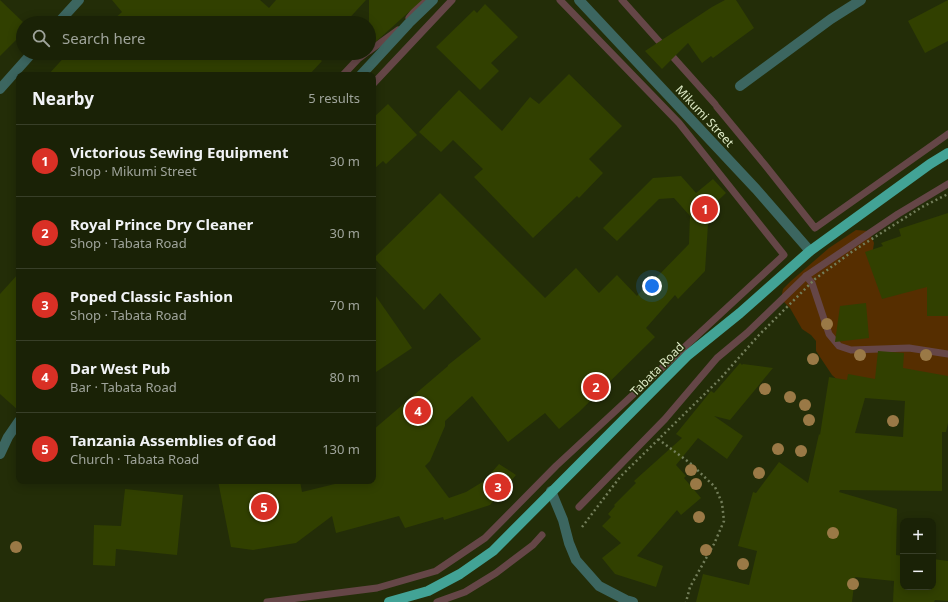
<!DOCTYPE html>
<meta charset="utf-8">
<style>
:root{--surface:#1a2206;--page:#272f14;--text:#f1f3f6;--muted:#9fa49b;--line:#383f28;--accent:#d93025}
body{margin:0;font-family:"Noto Sans",sans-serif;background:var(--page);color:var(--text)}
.controls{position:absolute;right:12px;bottom:12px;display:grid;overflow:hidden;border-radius:8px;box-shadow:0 2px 10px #0003}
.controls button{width:36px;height:36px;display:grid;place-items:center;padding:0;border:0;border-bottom:1px solid var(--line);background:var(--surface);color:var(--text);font:20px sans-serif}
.you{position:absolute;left:652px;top:286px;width:14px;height:14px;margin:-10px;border:3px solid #fff;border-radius:50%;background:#1a73e8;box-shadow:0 0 0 6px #1a73e833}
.badge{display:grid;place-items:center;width:26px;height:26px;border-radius:50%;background:var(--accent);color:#fff;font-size:13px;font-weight:700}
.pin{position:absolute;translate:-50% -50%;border:2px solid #fff;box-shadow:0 1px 4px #0006}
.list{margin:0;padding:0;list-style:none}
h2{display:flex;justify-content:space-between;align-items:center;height:52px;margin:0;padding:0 16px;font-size:17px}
h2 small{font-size:13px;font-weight:400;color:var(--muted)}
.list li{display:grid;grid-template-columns:26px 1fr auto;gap:12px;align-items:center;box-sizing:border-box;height:72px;padding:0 16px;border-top:1px solid var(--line)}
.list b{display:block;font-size:15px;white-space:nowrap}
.list p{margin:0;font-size:13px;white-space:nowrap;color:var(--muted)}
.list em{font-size:13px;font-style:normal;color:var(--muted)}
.icon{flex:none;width:22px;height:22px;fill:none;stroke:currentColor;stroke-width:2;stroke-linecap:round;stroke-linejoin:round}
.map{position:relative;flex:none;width:948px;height:602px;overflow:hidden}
.search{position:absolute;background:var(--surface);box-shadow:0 2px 10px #0003;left:16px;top:16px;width:360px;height:44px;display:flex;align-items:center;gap:10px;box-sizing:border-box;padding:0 14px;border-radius:22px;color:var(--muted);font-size:15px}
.panel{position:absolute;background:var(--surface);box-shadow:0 2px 10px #0003;left:16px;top:72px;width:360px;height:412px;border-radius:8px}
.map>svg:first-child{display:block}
.green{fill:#562e00}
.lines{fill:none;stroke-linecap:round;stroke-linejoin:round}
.stream{stroke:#654647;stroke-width:7}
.building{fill:#314000;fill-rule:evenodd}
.path{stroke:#737e5a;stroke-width:2.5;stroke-dasharray:2 3;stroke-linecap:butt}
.minor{stroke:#3c6660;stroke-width:10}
.major{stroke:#42a396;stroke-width:10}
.tree{fill:#9a7946}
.labels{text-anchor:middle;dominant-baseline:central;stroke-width:3;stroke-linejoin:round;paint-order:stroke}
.street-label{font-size:12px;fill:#dce8c4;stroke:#232d08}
</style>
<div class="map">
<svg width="948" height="602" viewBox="0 0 948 602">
<rect width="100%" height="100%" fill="#232d08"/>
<polygon class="green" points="856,230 869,231 874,243 872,256 948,280 948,392 843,385 832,375 816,351 816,341 811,335 802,329 790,308 781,299 783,289 791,281 829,248"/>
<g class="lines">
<g class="stream">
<polyline points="622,0 715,104"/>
<polyline points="409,18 423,0"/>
<polyline points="369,51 398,30"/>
<polyline points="343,75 358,59 366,53"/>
<polyline points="373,84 452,0"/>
<polyline points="717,107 765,165 815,228 948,134"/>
<polyline points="806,276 812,283 829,334 839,346 851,350 909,348 948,354"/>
<polyline points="579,507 665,419 717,358 747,333 806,276 898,214 948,184"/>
<polyline points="267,602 377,588 436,571 485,538 556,466 784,255 679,123 560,0"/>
<polyline points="437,602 465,592 496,573 533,545 542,535"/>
</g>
</g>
<g class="building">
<polygon points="0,0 24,23 23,23 23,33 0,56"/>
<polygon points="112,0 260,0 269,8 276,0 366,0 345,23 116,23 113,20 122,12"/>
<polygon points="369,0 422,0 369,48"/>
<polygon points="725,0 736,0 754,28 713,58 711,56 702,63 688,43 662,69 645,51 712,7"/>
<polygon points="948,0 948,41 925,53 908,21"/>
<polygon points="485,4 518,37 491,63 499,71 480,90 436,47 474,10 477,13"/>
<polygon points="68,53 317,53 315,55 322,61 309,75 48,75"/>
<polygon points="569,74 622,126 589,159 603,173 579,198 577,196 533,238 474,177 483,169 453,140 441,152 419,132 459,90 502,131 530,97 539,104"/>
<polygon points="388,104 417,135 386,164 383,161 373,170 373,118"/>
<polygon points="681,176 696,193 713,179 726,193 709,209 705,271 678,299 675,295 646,328 655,337 579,412 559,429 545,413 508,442 472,396 445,421 445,426 430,461 425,466 449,498 466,492 484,481 499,464 516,475 490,505 444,520 443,517 405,528 399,516 336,533 332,516 296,543 253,550 231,547 218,481 300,481 302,492 347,481 373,481 373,430 448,366 448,365 481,339 440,293 424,310 374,258 440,193 545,298 576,268 599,293 617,275 637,296 651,279 653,281 689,244 690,216 674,198 659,199 617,241 603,228 653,178"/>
<polygon points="948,213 948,316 927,316 927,287 882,299 865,252 883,246 881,243 901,236 899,229"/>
<polygon points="19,273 19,411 0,394 0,294"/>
<polygon points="373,292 412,348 373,374"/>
<polygon points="866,303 869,338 835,342 840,306"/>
<path d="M 878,351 L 904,353 L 903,368 L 948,376 L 948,423 L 946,432 L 942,432 L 942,491 L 840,490 L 839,492 L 897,509 L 896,555 L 903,556 L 903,587 L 933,587 L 933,559 L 948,561 L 948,601 L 935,600 L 934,602 L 893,602 L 894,581 L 855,577 L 852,602 L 696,602 L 703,574 L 749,585 L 757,551 L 738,546 L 753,492 L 756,493 L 779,462 L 808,483 L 819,434 L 820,435 L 829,377 L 847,380 L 848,374 L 875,379 ZM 865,398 L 905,401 L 903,437 L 855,433 Z"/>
<polygon points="740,363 742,365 743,364 773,368 730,420 714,416 743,436 727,459 698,438 676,465 686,476 684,478 701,498 681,515 677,510 637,556 663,566 656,587 615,574 602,558 621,543 602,526 611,517 608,514 615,506 614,505 636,483 634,481 682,438 676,434 711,391 714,393"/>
<polygon points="125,489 183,495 177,555 116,549 115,566 93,565 94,525 121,526"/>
</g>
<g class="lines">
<g class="path">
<polyline points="658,439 690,463 715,487 722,503 724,521 714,544 690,587 686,602"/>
<polyline points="582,527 620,477 720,379 759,335 815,279 853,251 922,207 948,194"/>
</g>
<g class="minor">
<polyline points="579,0 756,189 810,251"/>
<polyline points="58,23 79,0"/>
<polyline points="361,75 409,23 433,0"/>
<polyline points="740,86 831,19 861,0"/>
<polyline points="0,89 32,53"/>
<polyline points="0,454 8,437 19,421"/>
<polyline points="551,491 563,520 569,543 576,560 599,586 626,600 633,602"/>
</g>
<polyline class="major" points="389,602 428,591 460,574 493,551 688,355 740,313 810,251 930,164 948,153"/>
</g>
<g class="tree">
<circle cx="827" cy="324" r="6"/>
<circle cx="860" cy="355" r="6"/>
<circle cx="926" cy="355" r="6"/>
<circle cx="813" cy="359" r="6"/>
<circle cx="765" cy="389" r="6"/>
<circle cx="790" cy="397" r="6"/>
<circle cx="805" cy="405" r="6"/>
<circle cx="809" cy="420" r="6"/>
<circle cx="893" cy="421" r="6"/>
<circle cx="778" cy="449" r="6"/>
<circle cx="801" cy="451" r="6"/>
<circle cx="691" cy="470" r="6"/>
<circle cx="759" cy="473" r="6"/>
<circle cx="696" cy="484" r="6"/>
<circle cx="699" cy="517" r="6"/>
<circle cx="833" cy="533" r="6"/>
<circle cx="16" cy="547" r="6"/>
<circle cx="706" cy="550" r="6"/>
<circle cx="743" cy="564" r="6"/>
<circle cx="853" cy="584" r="6"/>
</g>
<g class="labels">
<g class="street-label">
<text transform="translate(705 116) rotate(47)">Mikumi Street</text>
<text transform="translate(657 369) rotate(-45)">Tabata Road</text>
</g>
</g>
</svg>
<div class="controls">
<button>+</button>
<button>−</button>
</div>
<div class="you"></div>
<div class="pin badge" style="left:705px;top:209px">1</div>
<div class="pin badge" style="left:596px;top:387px">2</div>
<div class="pin badge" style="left:498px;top:487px">3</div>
<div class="pin badge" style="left:418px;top:411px">4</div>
<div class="pin badge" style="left:264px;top:507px">5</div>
<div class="search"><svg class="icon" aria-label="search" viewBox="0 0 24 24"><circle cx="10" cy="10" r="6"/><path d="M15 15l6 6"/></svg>Search here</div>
<section class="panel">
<h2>Nearby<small>5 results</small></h2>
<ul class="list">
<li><span class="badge">1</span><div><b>Victorious Sewing Equipment</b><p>Shop · Mikumi Street</p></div><em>30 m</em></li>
<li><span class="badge">2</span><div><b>Royal Prince Dry Cleaner</b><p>Shop · Tabata Road</p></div><em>30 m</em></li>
<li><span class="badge">3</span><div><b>Poped Classic Fashion</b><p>Shop · Tabata Road</p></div><em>70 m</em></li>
<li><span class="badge">4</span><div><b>Dar West Pub</b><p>Bar · Tabata Road</p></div><em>80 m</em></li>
<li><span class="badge">5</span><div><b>Tanzania Assemblies of God</b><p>Church · Tabata Road</p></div><em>130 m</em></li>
</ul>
</section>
</div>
